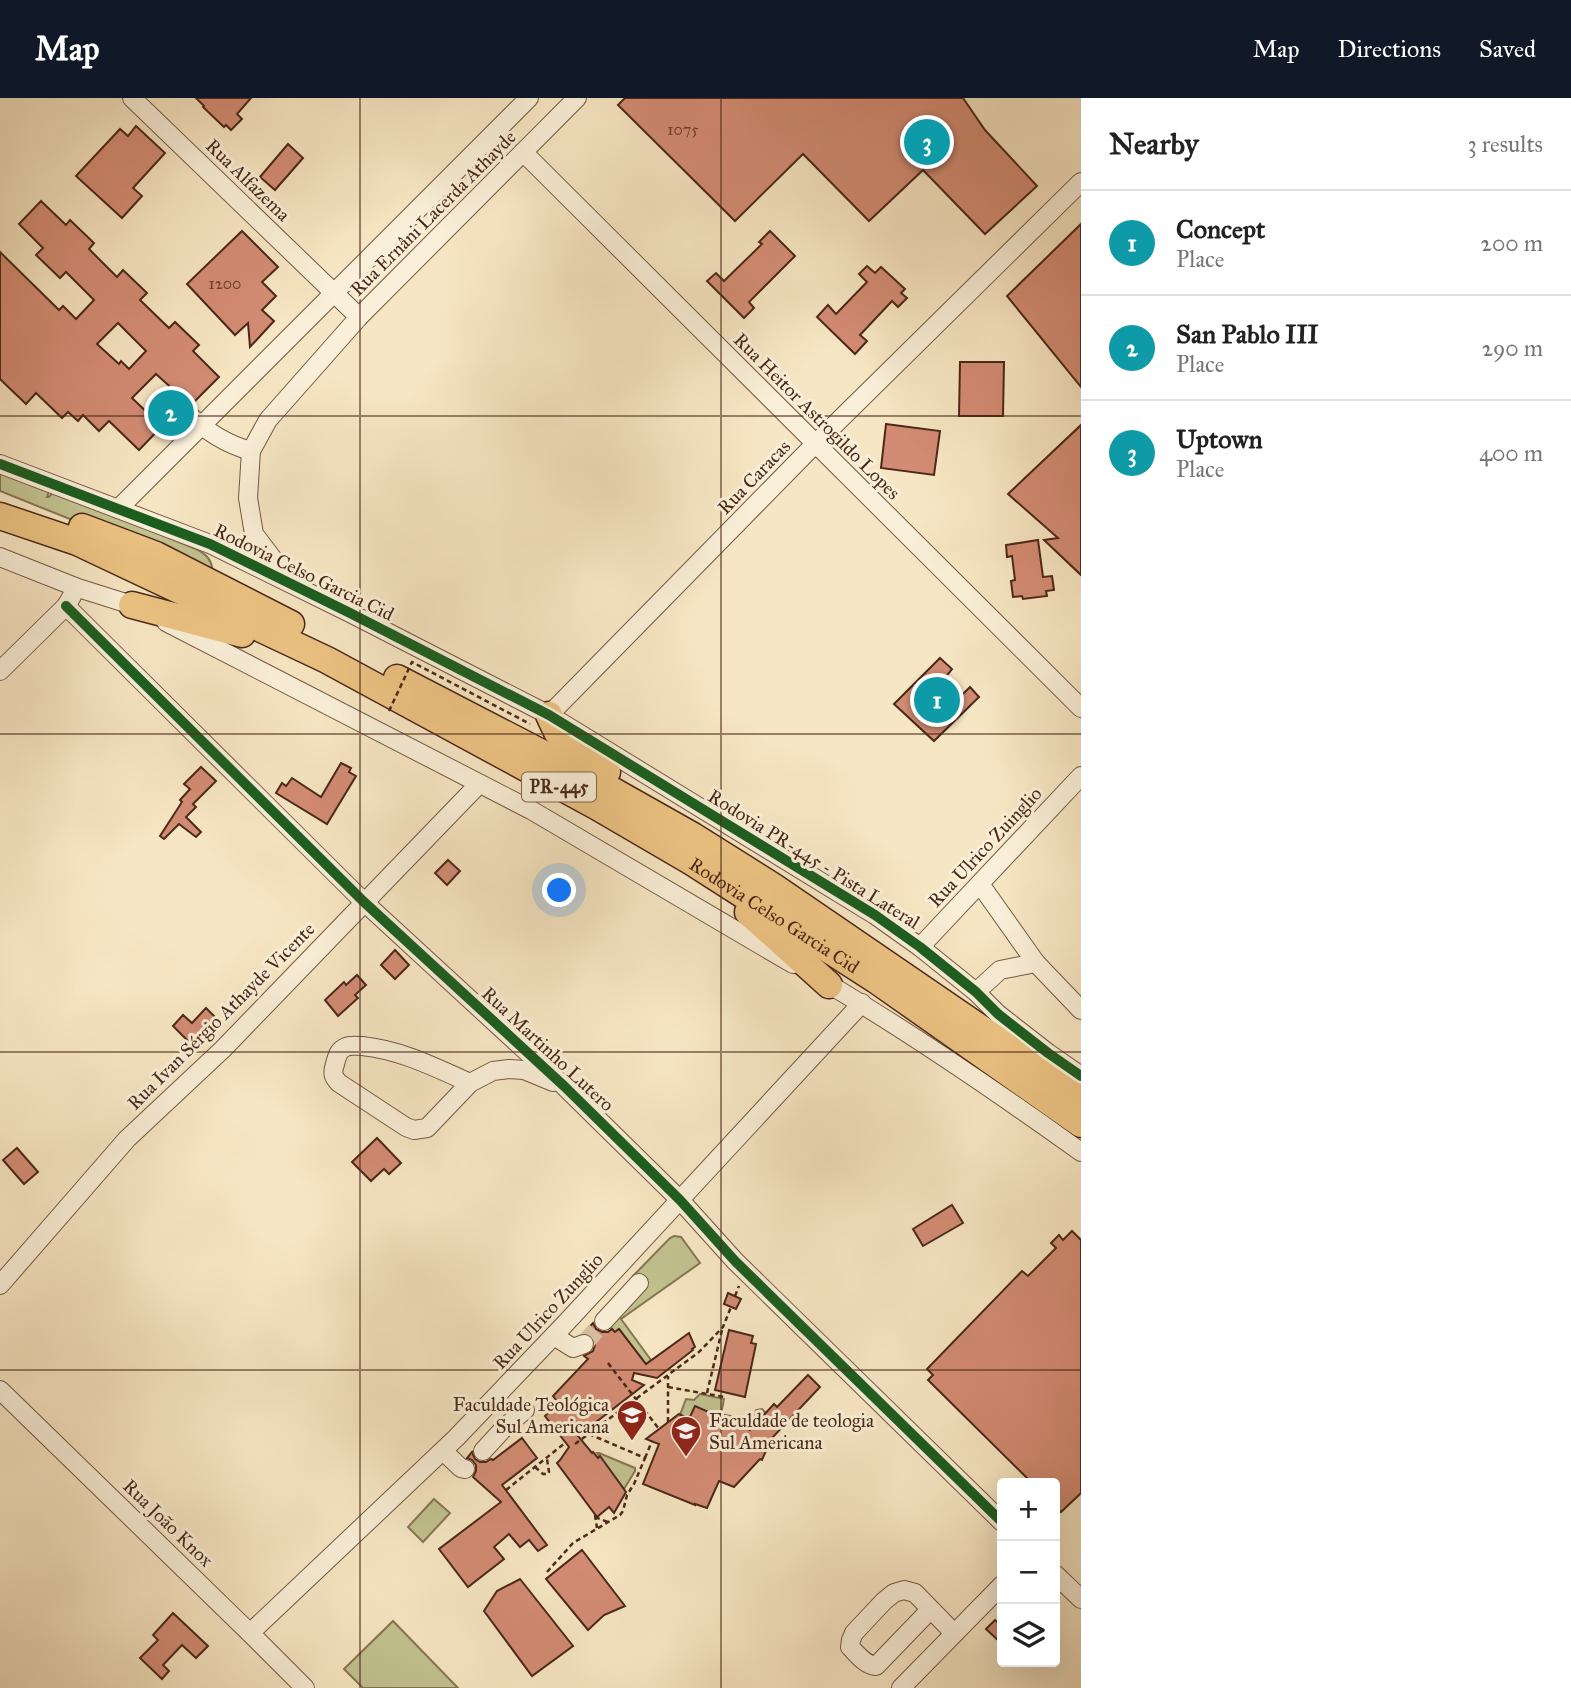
<!DOCTYPE html>
<meta charset="utf-8">
<style>
:root{--surface:#fff;--page:#f2f2f2;--text:#222;--muted:#767676;--line:#e0e0e0;--accent:#111827}
body{margin:0;font-family:"IM FELL Great Primer",serif;background:var(--page);color:var(--text)}
.controls{position:absolute;right:21px;bottom:21px;display:grid;overflow:hidden;border-radius:7px;box-shadow:0 7px 28px #0002}
.controls button{width:63px;height:63px;display:grid;place-items:center;padding:0;border:0;border-bottom:2px solid var(--line);background:var(--surface);color:var(--text);font:35px sans-serif}
.you{position:absolute;left:560px;top:793px;width:24px;height:24px;margin:-18px;border:5px solid #fff;border-radius:50%;background:#1a73e8;box-shadow:0 0 0 10px #1a73e833}
.badge{display:grid;place-items:center;width:46px;height:46px;border-radius:50%;background:var(--accent);color:#fff;font-size:23px;font-weight:700}
.pin{position:absolute;translate:-50% -50%;border:4px solid #fff;box-shadow:0 2px 7px #0006}
.list{margin:0;padding:0;list-style:none}
h2{display:flex;justify-content:space-between;align-items:center;height:91px;margin:0;padding:0 28px;font-size:30px}
h2 small{font-size:23px;font-weight:400;color:var(--muted)}
.list li{display:grid;grid-template-columns:46px 1fr auto;gap:21px;align-items:center;box-sizing:border-box;height:105px;padding:0 28px;border-top:2px solid var(--line)}
.list b{display:block;font-size:26px;white-space:nowrap}
.list p{margin:0;font-size:23px;white-space:nowrap;color:var(--muted)}
.list em{font-size:23px;font-style:normal;color:var(--muted)}
.icon{flex:none;width:38px;height:38px;fill:none;stroke:currentColor;stroke-width:2;stroke-linecap:round;stroke-linejoin:round}
.map{position:relative;flex:none;width:1081px;height:1590px;overflow:hidden}
header{display:flex;align-items:center;gap:42px;box-sizing:border-box;height:98px;padding:0 35px;background:var(--accent);color:#fff}
header strong{font-size:33px}
nav{display:flex;gap:38px;margin-inline-start:auto;font-size:24px}
main{display:flex}
aside{flex:1;background:var(--surface)}
.map>svg:first-child{display:block}
.green{fill:#c2c390;stroke:#867654;stroke-width:2}
.building{fill:#d38c74;stroke:#4b2818;stroke-width:2;fill-rule:evenodd}
.lines{fill:none;stroke-linecap:round;stroke-linejoin:round}
.minor-tunnel{stroke:#d5c0a1;stroke-width:18;stroke-dasharray:18 9;stroke-linecap:butt}
.minor-casing{stroke:#765843;stroke-width:20}
.highway-casing{stroke:#4b2818;stroke-width:29}
.path{stroke:#4b2818;stroke-width:2.5;stroke-dasharray:5 3.5;stroke-linecap:butt}
.minor{stroke:#faefd8;stroke-width:18}
.highway{stroke:#ecc382;stroke-width:26}
.path-bridge{stroke:#4b2818;stroke-width:2.5;stroke-dasharray:5 3.5;stroke-linecap:butt}
.cycleway-casing{stroke:#faefd8;stroke-width:15}
.cycleway{stroke:#1b5e20;stroke-width:10}
.grid{fill:none;stroke:#4b2818;stroke-width:2;stroke-opacity:0.55}
.labels{text-anchor:middle;dominant-baseline:central;stroke-width:6;stroke-linejoin:round;paint-order:stroke}
.number-label{font-size:16px;fill:#6d412f}
.shield{fill:#faefd8;stroke:#806452;stroke-width:2}
.shield-label{font-size:18px;font-weight:bold;fill:#4b2818}
.street-label{font-size:19px;fill:#4b2818;stroke:#faefd8}
.poi-label{font-size:19px;fill:#4b2818;stroke:#faefd8;text-anchor:end}
</style>
<header>
<strong>Map</strong>
<nav><a>Map</a><a>Directions</a><a>Saved</a></nav>
</header>
<main>
<div class="map">
<svg width="1081" height="1590" viewBox="0 0 1081 1590">
<rect width="100%" height="100%" fill="#f7e6c3"/>
<filter id="stains"><feTurbulence type="fractalNoise" baseFrequency=".00286" numOctaves="4"/><feColorMatrix values="0 0 0 0 .2 0 0 0 0 .09 0 0 0 0 .02 0 0 0 .5 -.17"/></filter>
<radialGradient id="worn" r=".72"><stop offset=".6" stop-color="#630" stop-opacity="0"/><stop offset="1" stop-color="#630" stop-opacity=".3"/></radialGradient>
<g class="green">
<path d="M 0,372 L 49,393 L 47,399 L 49,399 L 54,393 L 196,451 C 207,456 214,465 212,478 L 0,393 Z"/>
<polygon points="674,1138 681,1139 700,1165 621,1221 651,1262 635,1275 642,1261 619,1231 607,1239 612,1231 610,1229 646,1189 633,1178 670,1140"/>
<polygon points="700,1296 724,1301 721,1316 754,1323 756,1312 762,1311 766,1315 765,1338 695,1309 690,1321 680,1317 686,1301 694,1302"/>
<polygon points="597,1355 599,1355 635,1370 635,1373 624,1391"/>
<polygon points="434,1401 450,1415 423,1444 408,1429"/>
<polygon points="393,1523 458,1590 363,1590 344,1571"/>
</g>
<g class="building">
<polygon points="196,0 251,0 237,16 242,21 231,32 226,27 224,29 203,9 204,8"/>
<polygon points="625,0 963,0 985,32 1037,88 985,136 923,72 869,123 803,56 735,123 618,7"/>
<polygon points="136,28 165,55 133,90 142,98 122,120 76,78 120,31 128,38"/>
<polygon points="288,46 303,60 275,92 260,79"/>
<path d="M 41,103 L 66,127 L 70,122 L 94,145 L 89,151 L 117,179 L 123,172 L 147,195 L 140,202 L 169,230 L 175,224 L 199,247 L 193,253 L 219,279 L 193,305 L 187,302 L 177,305 L 174,311 L 174,317 L 177,321 L 170,329 L 165,325 L 139,352 L 109,323 L 99,333 L 83,317 L 78,323 L 68,314 L 62,320 L 36,295 L 26,306 L 0,281 L 0,154 L 59,212 L 63,208 L 76,221 L 94,202 L 66,174 L 60,180 L 36,157 L 43,150 L 19,126 ZM 118,225 L 146,253 L 129,271 L 121,263 L 119,266 L 97,246 ZM 156,276 L 177,295 L 153,320 L 132,300 Z"/>
<polygon points="1081,126 1081,289 1007,198"/>
<polygon points="242,133 278,169 262,184 276,198 262,212 274,223 250,249 248,225 235,237 187,186"/>
<polygon points="770,133 795,158 749,204 754,210 744,220 707,183 716,175 724,183 762,146 759,144"/>
<polygon points="867,168 875,175 881,169 905,191 901,195 907,200 898,209 892,203 860,237 867,243 855,256 817,219 828,207 836,216 867,184 859,176"/>
<polygon points="960,264 1004,264 1003,318 959,318"/>
<polygon points="886,326 940,333 934,377 881,370"/>
<polygon points="1081,327 1081,477 1044,442 1058,440 1008,396"/>
<polygon points="1038,442 1043,479 1052,478 1054,492 1046,493 1047,498 1023,501 1022,498 1013,499 1011,483 1015,482 1012,458 1007,459 1006,447"/>
<polygon points="940,560 952,571 945,580 961,598 970,589 979,599 934,643 894,606"/>
<polygon points="341,665 351,670 349,674 356,678 327,726 276,695 282,685 286,688 292,680 321,699"/>
<polygon points="201,669 216,683 193,706 196,709 186,719 201,734 196,739 179,726 164,741 160,738 182,704 180,702 190,691 184,686"/>
<polygon points="448,762 460,773 447,787 435,775"/>
<polygon points="395,852 409,867 395,881 381,867"/>
<polygon points="357,877 366,887 355,897 358,900 338,918 325,902 344,884 346,887"/>
<polygon points="206,910 216,920 191,946 173,928 183,917 192,925"/>
<polygon points="377,1040 401,1065 389,1076 384,1071 371,1083 352,1064"/>
<polygon points="17,1050 38,1074 24,1086 3,1062"/>
<polygon points="952,1107 963,1125 923,1148 913,1131"/>
<polygon points="1072,1133 1081,1142 1081,1395 1061,1414 1055,1408 1055,1385 1032,1385 928,1282 933,1277 927,1271 1022,1173 1028,1178 1056,1150 1051,1145 1059,1137 1063,1142"/>
<polygon points="728,1195 741,1201 736,1211 724,1206"/>
<polygon points="593,1225 596,1231 602,1234 608,1234 612,1231 615,1234 619,1231 646,1266 689,1235 695,1249 692,1251 693,1252 657,1280 634,1275 632,1282 644,1287 578,1338 592,1355 593,1354 598,1360 600,1358 626,1394 614,1415 609,1409 597,1419 557,1365 560,1362 569,1349 545,1318 552,1311 557,1303 553,1298 588,1261 584,1258 593,1253 595,1247 594,1242 591,1237 584,1235"/>
<polygon points="729,1232 753,1238 751,1245 756,1246 745,1299 715,1292"/>
<polygon points="808,1277 820,1289 771,1341 762,1362 760,1361 734,1389 719,1383 707,1410 695,1406 695,1407 643,1386 659,1346 646,1341 679,1316 689,1321 695,1308 750,1332 774,1306 777,1309"/>
<polygon points="522,1340 537,1360 502,1387 547,1447 538,1453 529,1442 520,1449 509,1436 494,1449 504,1461 468,1489 439,1451 501,1404 473,1379 476,1373 476,1367 472,1362 467,1360 472,1354 475,1361 480,1364 486,1364 491,1361 493,1362"/>
<polygon points="582,1452 625,1508 604,1517 588,1532 546,1481"/>
<polygon points="520,1481 573,1548 532,1578 484,1513 497,1493"/>
<polygon points="173,1515 208,1548 196,1560 182,1547 163,1567 169,1573 162,1581 140,1560 158,1542 153,1537"/>
<polygon points="995,1522 1002,1528 1002,1546 986,1531"/>
</g>
<g class="lines">
<polyline class="minor-tunnel" points="584,1246 604,1223"/>
<g class="minor-casing">
<g id="minor">
<polyline points="132,0 359,219"/>
<polyline points="523,54 1081,610"/>
<path d="M 185,313 C 204,332 225,346 251,353"/>
<polyline points="0,366 210,446 350,515 549,617 875,817 920,849 976,894 998,916 1048,955 1081,978"/>
<polyline points="118,411 529,0"/>
<polyline points="0,459 78,490 132,507 141,512"/>
<polyline points="289,482 254,436 248,400 251,353 268,322 359,219 577,0"/>
<polyline points="66,508 364,804 564,988 680,1102 735,1163 1002,1424"/>
<polyline points="166,524 531,712 793,866"/>
<polyline points="0,573 66,508 72,498"/>
<polyline points="549,617 815,346 1081,84"/>
<polyline points="980,786 1036,865"/>
<polyline points="920,849 1081,678"/>
<path d="M 820,881 C 910,934 996,993 1081,1054"/>
<polyline points="976,894 1000,872 1036,865 1081,912"/>
<path d="M 470,985 C 434,969 401,952 362,948 C 357,948 350,947 346,949 C 338,952 337,959 335,966 C 332,975 333,979 339,985 L 406,1029 L 414,1032 L 427,1030 L 470,985 L 493,973 L 509,971 L 524,972 L 553,984"/>
<polyline points="0,1187 127,1041 223,951 479,686"/>
<polyline points="604,1223 639,1185"/>
<polyline points="554,1238 573,1250 584,1246"/>
<polyline points="0,1292 250,1535 305,1590"/>
<polyline points="443,1353 461,1370 465,1371"/>
<polyline points="483,1353 505,1329 525,1312"/>
<polyline points="1055,1476 1081,1501"/>
<path d="M 930,1512 L 876,1568 C 865,1567 858,1557 850,1549 L 851,1542 L 854,1535 L 884,1503 L 894,1495 L 904,1492 L 915,1495 L 954,1535"/>
<polyline points="250,1535 456,1340 564,1227 862,905"/>
<polyline points="901,1590 1002,1487"/>
</g>
</g>
<g class="highway-casing">
<g id="highway">
<path id="s1" d="M 0,418 L 77,444 L 327,562 L 596,708 L 692,764 L 876,882 L 1081,1026"/>
<polyline points="82,429 156,457 291,526"/>
<polyline points="132,507 242,536"/>
<polyline points="397,580 592,681 693,738 774,789 1081,999"/>
<polyline points="549,617 557,634 567,645 607,674"/>
<polyline points="748,814 829,887"/>
</g>
</g>
<g class="path">
<polyline points="735,1198 739,1188"/>
<polyline points="608,1265 659,1331"/>
<polyline points="668,1289 724,1299"/>
<polyline points="707,1295 722,1232"/>
<polyline points="668,1324 668,1278"/>
<polyline points="575,1346 699,1254 723,1229 731,1209"/>
<polyline points="645,1360 652,1343"/>
<polyline points="535,1369 543,1376 548,1376 549,1374 547,1361"/>
<polyline points="506,1392 565,1345"/>
<polyline points="595,1417 597,1430"/>
<polyline points="595,1419 608,1424"/>
<polyline points="547,1474 573,1445 620,1417 623,1413 627,1397 634,1386 645,1360 589,1336"/>
</g>
<use href="#minor" class="minor"/>
<use href="#highway" class="highway"/>
<polyline class="path-bridge" points="389,613 412,564 530,626"/>
<g class="cycleway-casing">
<g id="cycleway">
<polyline points="0,366 210,446 350,515 549,617 875,817 920,849 976,894 998,916 1048,955 1081,978"/>
<polyline points="66,508 364,804 564,988 680,1102 735,1163 1002,1424"/>
</g>
</g>
<use href="#cycleway" class="cycleway"/>
</g>
<path class="grid" d="M 360,0 L 360,1590M 721,0 L 721,1590M 0,318 L 1081,318M 0,636 L 1081,636M 0,954 L 1081,954M 0,1272 L 1081,1272"/>
<defs>
<g id="university-pin" transform="scale(1.575)"><path d="M0 17L-7.5 6A9.5 9.5 0 1 1 7.5 6Z" fill="#8f2418" stroke="#faefd8"/><path d="M0-5L7-2L0 1L-7-2ZM-4 1L0 2.5L4 1V4Q0 6-4 4Z" fill="#fff"/></g>
</defs>
<g fill-rule="evenodd">
<use href="#university-pin" x="632" y="1317"/>
<use href="#university-pin" x="686" y="1333"/>
</g>
<g class="labels">
<g class="number-label">
<text x="683" y="31">1075</text>
<text x="225" y="185">1200</text>
</g>
<rect class="shield" x="522" y="674.5" width="74" height="29" rx="5"/>
<g class="shield-label">
<text x="559" y="689">PR-445</text>
</g>
<g class="street-label">
<text transform="translate(248 82) rotate(44)">Rua Alfazema</text>
<text transform="translate(433 115) rotate(-45)">Rua Ernâni Lacerda Athayde</text>
<text transform="translate(817 318) rotate(45)">Rua Heitor Astrogildo Lopes</text>
<text transform="translate(754 379) rotate(-46)">Rua Caracas</text>
<text transform="translate(304 474) rotate(26)">Rodovia Celso Garcia Cid</text>
<text transform="translate(985 749) rotate(-47)">Rua Ulrico Zuinglio</text>
<text transform="translate(814 761) rotate(32)">Rodovia PR-445 - Pista Lateral</text>
<text stroke="none"><textPath href="#s1" startOffset="873">Rodovia Celso Garcia Cid</textPath></text>
<text transform="translate(221 918) rotate(-45)">Rua Ivan Sérgio Athayde Vicente</text>
<text transform="translate(548 951) rotate(43)">Rua Martinho Lutero</text>
<text transform="translate(548 1213) rotate(-47)">Rua Ulrico Zunglio</text>
<text transform="translate(168 1425) rotate(44)">Rua João Knox</text>
</g>
<g class="poi-label">
<text x="609" y="1306">Faculdade Teológica<tspan x="609" dy="22">Sul Americana</tspan></text>
<text x="709" y="1322" text-anchor="start">Faculdade de teologia<tspan x="709" dy="22">Sul Americana</tspan></text>
</g>
</g>
<rect width="100%" height="100%" filter="url(#stains)"/>
<rect width="100%" height="100%" fill="url(#worn)"/>
</svg>
<div class="controls">
<button>+</button>
<button>−</button>
<button><svg class="icon" aria-label="layers" viewBox="0 0 24 24"><path d="M12 4l9 5-9 5-9-5zM3 14l9 5 9-5"/></svg></button>
</div>
<div class="you"></div>
<div class="pin badge" style="left:937px;top:602px;background:#0f9aa8">1</div>
<div class="pin badge" style="left:171px;top:315px;background:#0f9aa8">2</div>
<div class="pin badge" style="left:927px;top:44px;background:#0f9aa8">3</div>
</div>
<aside>
<h2>Nearby<small>3 results</small></h2>
<ul class="list">
<li><span class="badge" style="background:#0f9aa8">1</span><div><b>Concept</b><p>Place</p></div><em>200 m</em></li>
<li><span class="badge" style="background:#0f9aa8">2</span><div><b>San Pablo III</b><p>Place</p></div><em>290 m</em></li>
<li><span class="badge" style="background:#0f9aa8">3</span><div><b>Uptown</b><p>Place</p></div><em>400 m</em></li>
</ul>
</aside>
</main>
